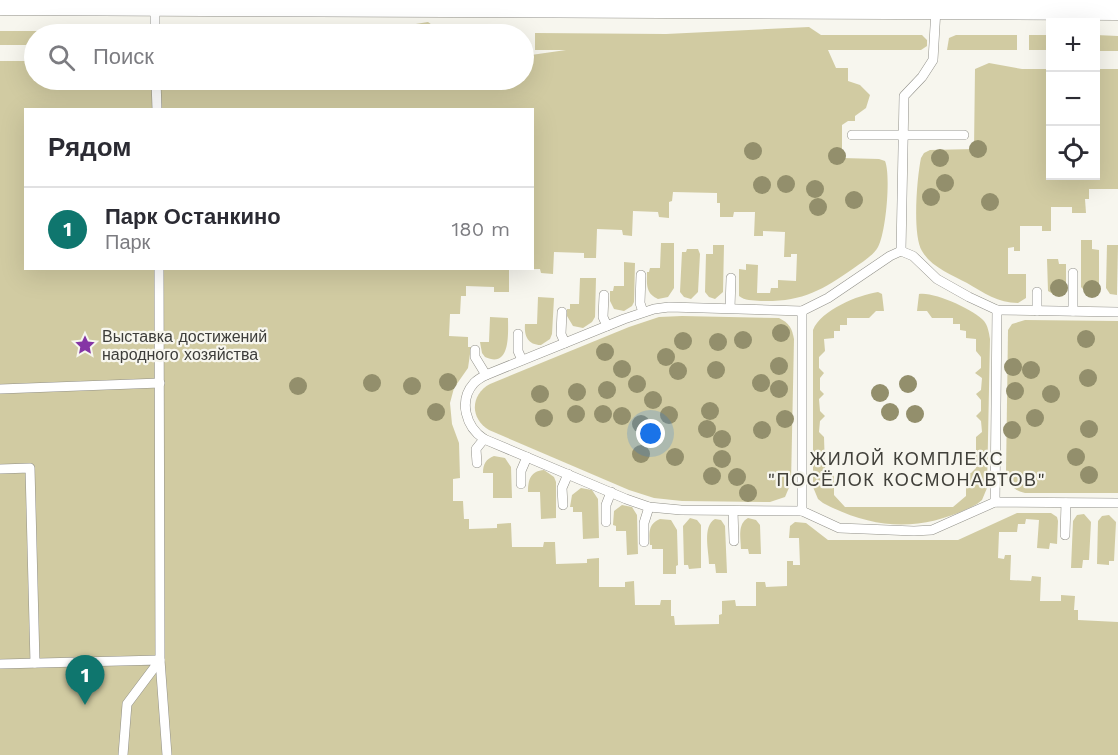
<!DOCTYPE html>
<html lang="ru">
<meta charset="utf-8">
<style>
:root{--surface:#fff;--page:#f7f7f7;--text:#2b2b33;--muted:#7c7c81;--line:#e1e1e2;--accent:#0f766e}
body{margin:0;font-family:"Work Sans",sans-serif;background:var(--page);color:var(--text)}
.controls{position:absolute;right:18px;top:18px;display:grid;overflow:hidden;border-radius:0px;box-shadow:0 6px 24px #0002}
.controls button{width:54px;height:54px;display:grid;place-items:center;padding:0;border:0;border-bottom:2px solid var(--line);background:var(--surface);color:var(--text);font:30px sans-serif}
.you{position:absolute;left:651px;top:434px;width:21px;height:21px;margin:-15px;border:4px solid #fff;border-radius:50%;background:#1a73e8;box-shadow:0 0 0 9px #1a73e833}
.badge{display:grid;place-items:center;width:39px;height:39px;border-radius:50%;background:var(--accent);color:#fff;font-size:20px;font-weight:700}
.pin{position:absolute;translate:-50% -50px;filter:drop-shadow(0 2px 3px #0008)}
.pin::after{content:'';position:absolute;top:32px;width:21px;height:18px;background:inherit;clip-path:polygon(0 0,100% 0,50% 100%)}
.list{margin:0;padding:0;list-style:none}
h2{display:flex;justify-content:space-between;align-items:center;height:78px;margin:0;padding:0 24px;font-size:26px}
h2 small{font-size:20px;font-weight:400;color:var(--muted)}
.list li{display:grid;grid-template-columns:39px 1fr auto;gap:18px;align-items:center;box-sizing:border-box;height:84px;padding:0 24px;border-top:2px solid var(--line)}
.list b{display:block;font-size:22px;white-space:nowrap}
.list p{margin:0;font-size:20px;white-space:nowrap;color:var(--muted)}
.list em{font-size:20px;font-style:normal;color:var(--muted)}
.icon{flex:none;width:33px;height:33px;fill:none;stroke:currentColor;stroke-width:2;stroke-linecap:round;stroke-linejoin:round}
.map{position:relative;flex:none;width:1118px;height:755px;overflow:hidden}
.search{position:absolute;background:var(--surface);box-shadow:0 6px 24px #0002;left:24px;top:24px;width:510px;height:66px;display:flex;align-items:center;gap:15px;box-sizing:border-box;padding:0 21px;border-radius:33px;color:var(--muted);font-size:22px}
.panel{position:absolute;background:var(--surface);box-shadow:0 6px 24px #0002;left:24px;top:108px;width:510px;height:162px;border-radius:0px}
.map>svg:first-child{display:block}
.green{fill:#d1cba2}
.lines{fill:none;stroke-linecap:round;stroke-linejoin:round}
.lane-casing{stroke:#919089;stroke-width:10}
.street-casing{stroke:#919089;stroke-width:21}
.lane{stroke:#fff;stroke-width:9}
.street{stroke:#fff;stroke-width:20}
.tree{fill:#938f6c}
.labels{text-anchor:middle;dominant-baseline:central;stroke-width:4.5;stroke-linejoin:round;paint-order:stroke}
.poi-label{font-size:16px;fill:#3d3d3a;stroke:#f7f6ee;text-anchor:start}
.neighbourhood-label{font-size:18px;letter-spacing:1.5px;fill:#41403a;stroke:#f7f6ee}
</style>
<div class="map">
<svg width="1118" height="755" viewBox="0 0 1118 755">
<rect width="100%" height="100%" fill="#f7f6ee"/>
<g class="green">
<path d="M 428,22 L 439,30 L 440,33 L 524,34 L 524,50 L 524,34 L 265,34 L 265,33 L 317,33 C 338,17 366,27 391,27 C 403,26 416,24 428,22 Z"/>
<path d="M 809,27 L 821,35 L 922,35 L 927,40 L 927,46 L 921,50 L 828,50 L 836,68 L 848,68 L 848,81 L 860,85 L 870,95 L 866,108 L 855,116 L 855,121 L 848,121 L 842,125 L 842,158 L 879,159 L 885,161 C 891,175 886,233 878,247 C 873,256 862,262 854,268 C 821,291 802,302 761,301 C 752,300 745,301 739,296 L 739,269 L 746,270 L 746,264 L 758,265 L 757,293 L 770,293 L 771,288 L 778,288 L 778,280 L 796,281 L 797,254 L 791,254 L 791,257 L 784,257 L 785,232 L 763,231 L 763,236 L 754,236 L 755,212 L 734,212 L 733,217 L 720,217 L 720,203 L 717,203 L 717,193 L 673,192 L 672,201 L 669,202 L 669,218 L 659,217 L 658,212 L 633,211 L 632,236 L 623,235 L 622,230 L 597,229 L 596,258 L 584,258 L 584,253 L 554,252 L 553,274 L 541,273 L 540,269 L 519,269 L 532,268 L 532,110 L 26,110 L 26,268 L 509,269 L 509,292 L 494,292 L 494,287 L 466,286 L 466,296 L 461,296 L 460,314 L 450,314 L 449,336 L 468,337 L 468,347 L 471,347 L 468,368 L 454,388 L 450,403 L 452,424 L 459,443 L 460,478 L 453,479 L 453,501 L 463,501 L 464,519 L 469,519 L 469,529 L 497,528 L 497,524 L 511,523 L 512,547 L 543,547 L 544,542 L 555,542 L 556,564 L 587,563 L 587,559 L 599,558 L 599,587 L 625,587 L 625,582 L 634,581 L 635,605 L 660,605 L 661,600 L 671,600 L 671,616 L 674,616 L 675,625 L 719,624 L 719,615 L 722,614 L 722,601 L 735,600 L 736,606 L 756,606 L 756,582 L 765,582 L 766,587 L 787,586 L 787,561 L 793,561 L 793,565 L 800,565 L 799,538 L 789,538 L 790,526 L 795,522 L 806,523 L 828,540 L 958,540 L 1017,513 L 1051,513 L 1057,517 L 1058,521 L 1057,544 L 1050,543 L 1049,549 L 1037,548 L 1039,520 L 1026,519 L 1025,524 L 1018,524 L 1017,532 L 999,532 L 998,558 L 1004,559 L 1005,555 L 1011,555 L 1010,580 L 1031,581 L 1032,576 L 1041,577 L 1040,601 L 1061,601 L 1061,595 L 1075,596 L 1074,610 L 1078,610 L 1078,620 L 1118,622 L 1118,755 L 0,755 L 0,61 L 34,61 L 34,80 L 524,80 L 524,56 L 566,50 L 535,50 L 535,33 L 666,34 Z"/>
<polygon points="0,31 133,31 139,34 34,34 34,45 0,45"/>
<polygon points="956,35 1017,35 1017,50 947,50 949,38"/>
<rect x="1029" y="35" width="21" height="15"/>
<polygon points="1096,35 1118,36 1118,51 1096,51"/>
<path d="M 989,63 L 1022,69 L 1050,69 L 1050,176 L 1096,176 L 1096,69 L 1118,69 L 1118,189 L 1089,189 L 1089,199 L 1085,199 L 1086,213 L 1072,213 L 1072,207 L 1051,207 L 1051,231 L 1042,231 L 1042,226 L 1020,226 L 1020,251 L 1014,251 L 1014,247 L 1008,248 L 1008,274 L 1026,274 L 1026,298 L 1018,303 C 998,303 984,293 967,283 C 952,275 931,267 922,251 C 912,234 917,177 921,158 L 924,153 L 930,150 L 974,149 L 975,69 Z"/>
<polygon points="1092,240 1092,249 1099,250 1099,287 1095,293 1088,294 1081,287 1081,240"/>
<path d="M 661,243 L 674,243 L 674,288 L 668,297 L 658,299 C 645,293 647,284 647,272 L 649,272 L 650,268 L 660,268 Z"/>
<polygon points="713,245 724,245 723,292 715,299 709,297 705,292 706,254 713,254"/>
<polygon points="1107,245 1118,245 1117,295 1110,294 1106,288"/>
<polygon points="687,249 698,249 700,254 698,292 691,299 684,297 680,292 682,252 686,252"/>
<polygon points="1047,259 1058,259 1059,264 1066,264 1066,287 1062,293 1055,295 1048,291"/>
<polygon points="624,262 635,263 634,302 632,306 624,311 614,309 610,301 610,291 613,291 614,286 624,286"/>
<polygon points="580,278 596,278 595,317 592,322 583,328 573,326 567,316 567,309 570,309 570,304 579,304"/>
<path d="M 878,292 L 882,294 L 884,311 L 876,311 L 869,318 L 847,318 L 847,325 L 840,325 L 840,331 L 834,331 L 834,338 L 824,339 L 825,351 L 819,357 L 819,368 L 824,373 L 820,378 L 820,390 L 824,394 L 819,399 L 820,411 L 825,416 L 820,421 L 819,432 L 824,437 L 825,468 L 830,473 L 834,473 L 834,495 L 845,507 L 953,507 L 966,496 L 966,473 L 971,473 L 976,468 L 976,437 L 982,432 L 981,421 L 976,416 L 981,411 L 981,400 L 976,394 L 981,390 L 982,378 L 975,373 L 981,368 L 981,357 L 976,351 L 976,339 L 966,338 L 966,331 L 960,330 L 960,324 L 953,324 L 953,318 L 932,318 L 927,311 L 917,311 L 919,294 C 933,291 975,310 984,321 C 988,326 989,333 990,339 L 987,488 L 982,500 L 977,504 C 924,532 876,531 823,503 L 818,499 L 813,487 L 813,330 C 821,310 858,295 878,292 Z"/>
<path d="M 538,297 L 554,298 L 552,334 L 550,339 L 541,345 C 528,345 524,336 525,324 L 537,324 Z"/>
<path d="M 682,316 L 779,318 C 789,323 792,328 794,339 L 791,483 L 785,497 L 770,502 L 682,501 L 654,498 L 629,490 L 489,430 C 469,418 471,394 490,384 L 629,327 L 659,317 Z"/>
<path d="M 490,317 L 508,318 C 508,333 511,369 485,357 L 482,353 L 480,342 L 489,342 Z"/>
<path d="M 1025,320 L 1118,321 L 1118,493 L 1025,493 C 1013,490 1009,485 1006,473 L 1008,330 L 1012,324 Z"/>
<path d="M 494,456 L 505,458 L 511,467 L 512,498 L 493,498 L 493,473 L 483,473 C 483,464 486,459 494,456 Z"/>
<path d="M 544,470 L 554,477 L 556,482 L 556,518 L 541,519 L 540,492 L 528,492 C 528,479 531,471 544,470 Z"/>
<polygon points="581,488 592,490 598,499 599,538 583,539 582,512 573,512 573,507 570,507 572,495"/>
<polygon points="622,505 632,507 637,515 638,554 627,555 626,531 616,531 616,526 613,525 614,511"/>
<polygon points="1084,514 1091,522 1089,560 1083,560 1082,568 1071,568 1073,521 1077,515"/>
<polygon points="1109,515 1116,522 1114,561 1109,561 1109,565 1097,564 1098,521 1102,516"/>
<polygon points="690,518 697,520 701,525 701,568 689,569 688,565 684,565 683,526"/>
<path d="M 748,518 L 756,520 L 760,525 L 761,554 L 749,554 L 748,549 L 741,549 C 741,538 737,524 748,518 Z"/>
<path d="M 660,519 L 671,520 L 677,530 L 678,565 L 676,566 L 676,574 L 663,574 L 663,549 L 652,549 L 652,545 L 650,545 C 649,533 648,524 660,519 Z"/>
<path d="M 715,519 L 721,520 L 725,526 L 727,573 L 716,573 L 715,564 L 709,564 C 709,551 702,526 715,519 Z"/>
</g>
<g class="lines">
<g class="lane-casing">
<g id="lane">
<polyline points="155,5 155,34"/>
<polyline points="156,80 157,110"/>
<polyline points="852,135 964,135"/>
<polyline points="901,251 904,96 922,77 933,60 936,9"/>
<polyline points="159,268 160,660 167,755"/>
<polyline points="1073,273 1073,311"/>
<polyline points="641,275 640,303 643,312"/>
<polyline points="604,295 603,317 607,326"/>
<polyline points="730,308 731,278"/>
<polyline points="1037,311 1037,292"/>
<polyline points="562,312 561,334 565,343"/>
<path d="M 1118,312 L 997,310 L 969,297 L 937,279 L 913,256 L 901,251 L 890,256 L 828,298 L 802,311 L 669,307 L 654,309 L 624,319 L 486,375 C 482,377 477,380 474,383 C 458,401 466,427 484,439 L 626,499 L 649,507 L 681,510 L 802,511 L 839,528 L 914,531 L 932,530 L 995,502 L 1118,503"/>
<polyline points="518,334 518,351 522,360"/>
<polyline points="475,350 475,357 486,375"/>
<polyline points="0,389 160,383"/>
<polyline points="477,463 476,449 484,439"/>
<polyline points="0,469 30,468 35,663"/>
<polyline points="521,484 521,471 527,457"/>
<polyline points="995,502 997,310"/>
<polyline points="563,505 562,488 568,474"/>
<polyline points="733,511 734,541"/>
<polyline points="802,511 802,311"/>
<polyline points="606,522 606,505 611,492"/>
<polyline points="1065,535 1066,503"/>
<polyline points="644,542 644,523 649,507"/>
<polyline points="0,664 160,660 127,704 123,755"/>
</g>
</g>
<g class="street-casing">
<polyline id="street" points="0,5 1118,10"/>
</g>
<use href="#lane" class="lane"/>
<use href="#street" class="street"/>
</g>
<g class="tree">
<circle cx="978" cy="149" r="9"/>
<circle cx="753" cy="151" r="9"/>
<circle cx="837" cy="156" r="9"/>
<circle cx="940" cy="158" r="9"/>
<circle cx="945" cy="183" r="9"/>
<circle cx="786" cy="184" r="9"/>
<circle cx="762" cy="185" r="9"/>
<circle cx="815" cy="189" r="9"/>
<circle cx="931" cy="197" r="9"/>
<circle cx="854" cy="200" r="9"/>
<circle cx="990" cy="202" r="9"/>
<circle cx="818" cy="207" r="9"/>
<circle cx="1059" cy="288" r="9"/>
<circle cx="1092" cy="289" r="9"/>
<circle cx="781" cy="333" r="9"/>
<circle cx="1086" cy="339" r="9"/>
<circle cx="743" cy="340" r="9"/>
<circle cx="683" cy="341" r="9"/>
<circle cx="718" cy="342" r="9"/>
<circle cx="605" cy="352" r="9"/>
<circle cx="666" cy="357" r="9"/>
<circle cx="779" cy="366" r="9"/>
<circle cx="1013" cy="367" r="9"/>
<circle cx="622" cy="369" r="9"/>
<circle cx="716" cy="370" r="9"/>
<circle cx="1031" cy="370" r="9"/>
<circle cx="678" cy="371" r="9"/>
<circle cx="1088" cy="378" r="9"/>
<circle cx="448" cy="382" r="9"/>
<circle cx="372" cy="383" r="9"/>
<circle cx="761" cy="383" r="9"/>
<circle cx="637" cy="384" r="9"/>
<circle cx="908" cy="384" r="9"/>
<circle cx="298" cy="386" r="9"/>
<circle cx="412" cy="386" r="9"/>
<circle cx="779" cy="389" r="9"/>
<circle cx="607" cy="390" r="9"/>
<circle cx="1015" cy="391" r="9"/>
<circle cx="577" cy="392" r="9"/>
<circle cx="880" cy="393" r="9"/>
<circle cx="540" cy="394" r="9"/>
<circle cx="1051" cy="394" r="9"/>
<circle cx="653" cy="400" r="9"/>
<circle cx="710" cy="411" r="9"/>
<circle cx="436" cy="412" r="9"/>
<circle cx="890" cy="412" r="9"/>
<circle cx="576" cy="414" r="9"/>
<circle cx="603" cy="414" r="9"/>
<circle cx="915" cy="414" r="9"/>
<circle cx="669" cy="415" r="9"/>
<circle cx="622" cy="416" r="9"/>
<circle cx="544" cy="418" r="9"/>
<circle cx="1035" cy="418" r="9"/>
<circle cx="785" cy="419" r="9"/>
<circle cx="641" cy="424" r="9"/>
<circle cx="707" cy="429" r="9"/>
<circle cx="1089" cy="429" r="9"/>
<circle cx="762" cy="430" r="9"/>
<circle cx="1012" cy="430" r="9"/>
<circle cx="722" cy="439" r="9"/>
<circle cx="641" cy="454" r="9"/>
<circle cx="675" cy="457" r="9"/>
<circle cx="1076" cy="457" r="9"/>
<circle cx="722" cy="459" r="9"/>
<circle cx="1089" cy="475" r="9"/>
<circle cx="712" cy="476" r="9"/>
<circle cx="737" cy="477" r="9"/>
<circle cx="748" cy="493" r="9"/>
</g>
<defs>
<g id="sight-bare" transform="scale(1.62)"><path d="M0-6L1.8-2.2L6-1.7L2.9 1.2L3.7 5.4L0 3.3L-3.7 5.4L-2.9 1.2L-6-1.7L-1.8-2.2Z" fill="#8535a5" stroke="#f7f6ee" stroke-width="2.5" paint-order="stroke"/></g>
</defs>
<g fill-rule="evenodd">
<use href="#sight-bare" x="85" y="345"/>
</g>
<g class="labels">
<g class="poi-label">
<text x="102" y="336">Выставка достижений<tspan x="102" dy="18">народного хозяйства</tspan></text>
</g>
<g class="neighbourhood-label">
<text x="907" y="458">ЖИЛОЙ КОМПЛЕКС<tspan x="907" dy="21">"ПОСЁЛОК КОСМОНАВТОВ"</tspan></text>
</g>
</g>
</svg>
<div class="controls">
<button>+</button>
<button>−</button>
<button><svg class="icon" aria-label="locate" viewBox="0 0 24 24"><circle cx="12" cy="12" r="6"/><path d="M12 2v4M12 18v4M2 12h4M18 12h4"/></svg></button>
</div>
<div class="you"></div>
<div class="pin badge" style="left:85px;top:705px">1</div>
<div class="search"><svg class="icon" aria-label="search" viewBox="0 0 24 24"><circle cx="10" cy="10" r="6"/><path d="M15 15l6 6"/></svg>Поиск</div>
<section class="panel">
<h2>Рядом<small></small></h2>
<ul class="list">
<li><span class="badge">1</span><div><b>Парк Останкино</b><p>Парк</p></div><em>180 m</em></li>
</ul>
</section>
</div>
